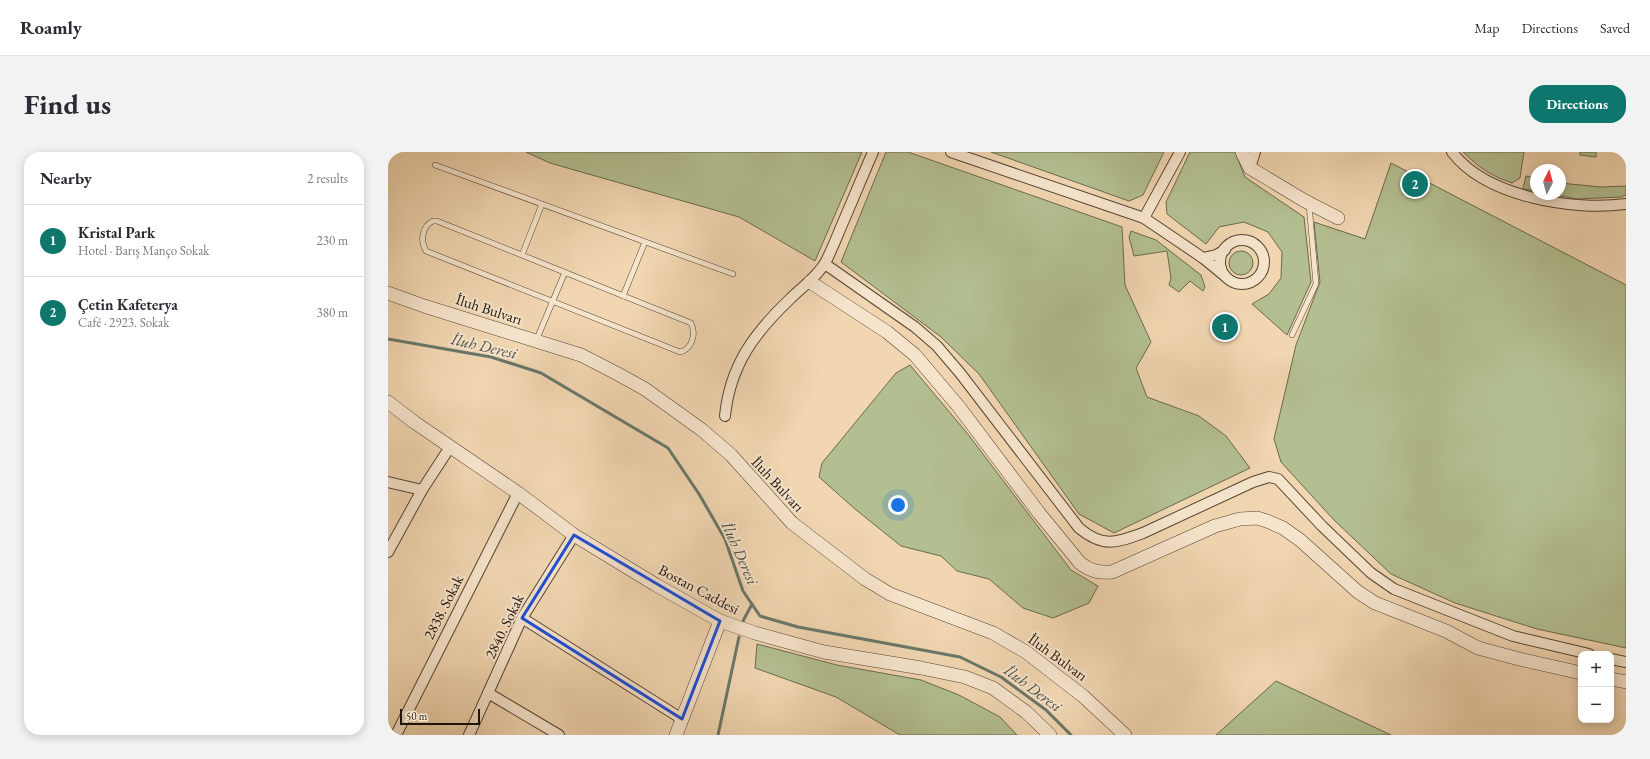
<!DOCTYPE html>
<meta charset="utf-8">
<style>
:root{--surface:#fff;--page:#f2f2f3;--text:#2b2b33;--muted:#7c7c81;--line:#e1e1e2;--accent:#0f766e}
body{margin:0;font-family:"EB Garamond",serif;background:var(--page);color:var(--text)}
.controls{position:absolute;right:12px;bottom:12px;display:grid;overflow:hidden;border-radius:8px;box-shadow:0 2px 10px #0003}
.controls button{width:36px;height:36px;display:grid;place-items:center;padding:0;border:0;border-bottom:1px solid var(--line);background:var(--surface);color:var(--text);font:20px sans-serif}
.compass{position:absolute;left:1142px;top:12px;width:36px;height:36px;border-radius:50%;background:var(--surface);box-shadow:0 2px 10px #0003;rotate:6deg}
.scale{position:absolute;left:12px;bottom:10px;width:80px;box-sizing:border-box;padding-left:4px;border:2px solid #1f1409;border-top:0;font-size:11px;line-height:14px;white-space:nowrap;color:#1f1409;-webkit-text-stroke:3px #f6e4cc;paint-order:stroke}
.you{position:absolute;left:510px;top:353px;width:14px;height:14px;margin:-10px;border:3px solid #fff;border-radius:50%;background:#1a73e8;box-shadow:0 0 0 6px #1a73e833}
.badge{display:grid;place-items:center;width:26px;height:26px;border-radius:50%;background:var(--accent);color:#fff;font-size:13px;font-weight:700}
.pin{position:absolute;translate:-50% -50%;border:2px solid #fff;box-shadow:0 1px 4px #0006}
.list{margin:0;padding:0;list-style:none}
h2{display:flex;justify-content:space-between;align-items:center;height:52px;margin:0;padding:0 16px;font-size:17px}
h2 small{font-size:13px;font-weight:400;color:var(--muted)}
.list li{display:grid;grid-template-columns:26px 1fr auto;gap:12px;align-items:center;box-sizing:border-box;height:72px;padding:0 16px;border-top:1px solid var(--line)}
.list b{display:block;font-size:15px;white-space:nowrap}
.list p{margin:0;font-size:13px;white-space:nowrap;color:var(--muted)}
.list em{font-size:13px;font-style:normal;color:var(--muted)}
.map{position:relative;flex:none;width:1238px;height:583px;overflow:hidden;border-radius:16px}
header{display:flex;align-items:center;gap:24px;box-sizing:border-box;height:56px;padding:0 20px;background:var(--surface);border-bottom:1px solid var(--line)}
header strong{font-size:19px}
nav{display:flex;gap:22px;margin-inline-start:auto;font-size:14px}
.intro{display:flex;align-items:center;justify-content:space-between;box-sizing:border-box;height:96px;padding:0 24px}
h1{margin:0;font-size:28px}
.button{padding:10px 18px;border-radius:16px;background:var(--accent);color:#fff;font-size:14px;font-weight:700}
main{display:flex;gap:24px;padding:0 24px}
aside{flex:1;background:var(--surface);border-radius:16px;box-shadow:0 2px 10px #0003}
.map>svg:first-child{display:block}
.green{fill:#b3bf91;stroke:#696a4d}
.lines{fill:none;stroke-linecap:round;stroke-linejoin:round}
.stream{stroke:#69776a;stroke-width:3}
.service-casing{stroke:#544433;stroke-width:6}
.minor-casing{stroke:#544433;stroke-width:12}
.tertiary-casing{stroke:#544433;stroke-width:14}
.service{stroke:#f6e4cc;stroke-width:5}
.minor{stroke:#f6e4cc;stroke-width:10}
.tertiary{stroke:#f6e4cc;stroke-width:13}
.marked{fill:none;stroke:#1d4ed8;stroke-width:3;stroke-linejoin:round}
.labels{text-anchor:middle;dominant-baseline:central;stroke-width:4;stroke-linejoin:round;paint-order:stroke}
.street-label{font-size:15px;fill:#1f1409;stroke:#f6e4cc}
.water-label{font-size:16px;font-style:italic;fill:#4a4e42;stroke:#f6e4cc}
</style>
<header>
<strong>Roamly</strong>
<nav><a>Map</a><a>Directions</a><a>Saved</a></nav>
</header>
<div class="intro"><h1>Find us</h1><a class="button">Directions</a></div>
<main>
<aside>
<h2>Nearby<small>2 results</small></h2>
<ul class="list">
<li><span class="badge">1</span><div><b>Kristal Park</b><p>Hotel · Barış Manço Sokak</p></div><em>230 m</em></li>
<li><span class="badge">2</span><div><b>Çetin Kafeterya</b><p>Café · 2923. Sokak</p></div><em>380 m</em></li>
</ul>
</aside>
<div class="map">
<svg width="1238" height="583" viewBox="0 0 1238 583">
<rect width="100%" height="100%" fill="#f1d6b1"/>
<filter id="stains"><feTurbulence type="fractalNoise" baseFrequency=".005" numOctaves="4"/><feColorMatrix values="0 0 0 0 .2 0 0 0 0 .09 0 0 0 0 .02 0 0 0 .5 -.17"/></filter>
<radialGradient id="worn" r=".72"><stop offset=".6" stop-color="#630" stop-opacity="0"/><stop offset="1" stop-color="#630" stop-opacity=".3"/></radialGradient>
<g class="green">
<polygon points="138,0 474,0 427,109 351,65 162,11"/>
<polygon points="498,0 520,0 734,75 737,133 763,190 748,216 759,245 811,264 838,284 862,316 726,381 691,362 591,222 553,185 453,110"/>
<polygon points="603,0 776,0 755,43 741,49"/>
<polygon points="802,0 847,0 857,25 916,65 923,130 899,183 864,152 881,142 893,126 894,100 880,80 856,70 831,75 818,92 779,62 778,50"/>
<path d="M 1075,0 L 1136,0 L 1132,26 L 1124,31 C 1101,23 1092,16 1075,0 Z"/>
<polygon points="1192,0 1208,0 1208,5 1192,3"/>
<polygon points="1003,11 1238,133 1238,496 1149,477 1067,451 1003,422 946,368 893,310 886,287 908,193 932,130 926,70 977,87"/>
<polygon points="1138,24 1148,26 1148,39 1135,37"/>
<polygon points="1172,31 1213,35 1238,34 1238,43 1233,45 1189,47 1162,42 1172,42"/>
<polygon points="743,79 768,88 813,123 817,135 815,139 802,129 791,140 781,133 783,126 779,99 746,104 741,85"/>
<circle cx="853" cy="111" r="12"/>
<polygon points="522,213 579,281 683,418 710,434 701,451 665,466 635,456 601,427 569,419 553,404 513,394 467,357 431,325 434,311 508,221"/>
<polygon points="369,492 449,513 533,528 571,543 612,565 629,583 512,583 448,545 367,516"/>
<polygon points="888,529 1003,583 828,583"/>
</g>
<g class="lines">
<g class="stream">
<polyline points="0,187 103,205 153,221 280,296 311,342 337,387 355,439 372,464 410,475 572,505 613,525 658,558 683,583"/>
<polyline points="355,469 364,452"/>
<polyline points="330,583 351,485"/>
</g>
<g class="service-casing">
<g id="service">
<polyline points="47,13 345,122"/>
<path d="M 45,69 L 49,69 L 303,171 C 308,181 305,197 292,200 L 38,99 C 32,89 34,74 45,69 Z"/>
<polyline points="134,103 154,52"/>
<polyline points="235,144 257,90"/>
<polyline points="904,183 928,132 921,52"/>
<polyline points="148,189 177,120"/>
</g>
</g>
<g class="minor-casing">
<g id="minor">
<polyline points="563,0 756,66 815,106"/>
<path d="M 1064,0 C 1098,45 1185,59 1238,52"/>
<polyline points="862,16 867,0"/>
<polyline points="756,66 792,0"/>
<circle cx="854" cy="110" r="22"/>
<polyline points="837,98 828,103 815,106 837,124"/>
<path d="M 437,112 L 527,175 L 549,194 L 572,221 L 691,376 C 715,396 728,391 755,381 L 865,330 L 881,325 L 890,327 L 934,374 L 983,421 L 1006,437 L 1125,484 L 1201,502"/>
<path d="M 337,264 C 342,213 367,180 403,146 C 414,135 429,125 437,111 C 443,100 448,87 453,75 C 464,50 474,25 485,0"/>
<polyline points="0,330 34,338"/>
<polyline points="0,400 34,338 62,295"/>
<polyline points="134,466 294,567"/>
<polyline points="1223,507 1238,510"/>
<polyline points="100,541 171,583"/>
<polyline points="8,583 130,341"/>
<polyline points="81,583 134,466 186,383"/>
</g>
</g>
<g class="tertiary-casing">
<g id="tertiary">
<polyline points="854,0 862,16 917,49 950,66"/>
<path d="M 422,130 L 499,180 L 527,203 L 571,255 L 651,361 L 692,411 C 702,419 711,421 724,420 L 827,374 L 852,367 L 869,366 L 879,369 L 895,376 L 912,388 L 970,440 L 987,451 L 1058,479 L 1090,496 L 1131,507 L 1193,521"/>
<polyline points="0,141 36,154 193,203 228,221 257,237 314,278 343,303 404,371 477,427 502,442 605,481 638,500 695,544 737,583"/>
<polyline points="0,250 26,270 130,341 186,383 268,433 332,469 367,481 436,500 533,516 577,525 605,536 638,560 662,583"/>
<polyline points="1223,527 1238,530"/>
<polyline points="288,583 332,469"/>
</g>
</g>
<use href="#service" class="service"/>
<use href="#minor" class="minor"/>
<use href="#tertiary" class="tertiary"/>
</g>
<path class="marked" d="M 186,383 L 332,469 L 294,567 L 134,466 Z"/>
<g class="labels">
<g class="street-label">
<text transform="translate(101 157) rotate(18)">İluh Bulvarı</text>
<text transform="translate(390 332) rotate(47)">İluh Bulvarı</text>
<text transform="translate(311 437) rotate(28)">Bostan Caddesi</text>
<text transform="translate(55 455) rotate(-63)">2838. Sokak</text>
<text transform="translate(116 474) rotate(-64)">2840. Sokak</text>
<text transform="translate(670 505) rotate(36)">İluh Bulvarı</text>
</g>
<g class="water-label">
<text transform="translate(96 194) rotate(13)">İluh Deresi</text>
<text transform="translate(352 401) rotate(66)">İluh Deresi</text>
<text transform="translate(645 536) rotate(37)">İluh Deresi</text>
</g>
</g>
<rect width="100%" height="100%" filter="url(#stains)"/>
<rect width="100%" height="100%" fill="url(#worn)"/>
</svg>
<div class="controls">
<button>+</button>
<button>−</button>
</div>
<svg class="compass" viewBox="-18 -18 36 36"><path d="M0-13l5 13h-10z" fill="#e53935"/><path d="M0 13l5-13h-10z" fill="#7c7c81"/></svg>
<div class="scale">50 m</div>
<div class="you"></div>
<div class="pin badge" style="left:837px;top:175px">1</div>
<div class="pin badge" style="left:1027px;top:32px">2</div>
</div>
</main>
